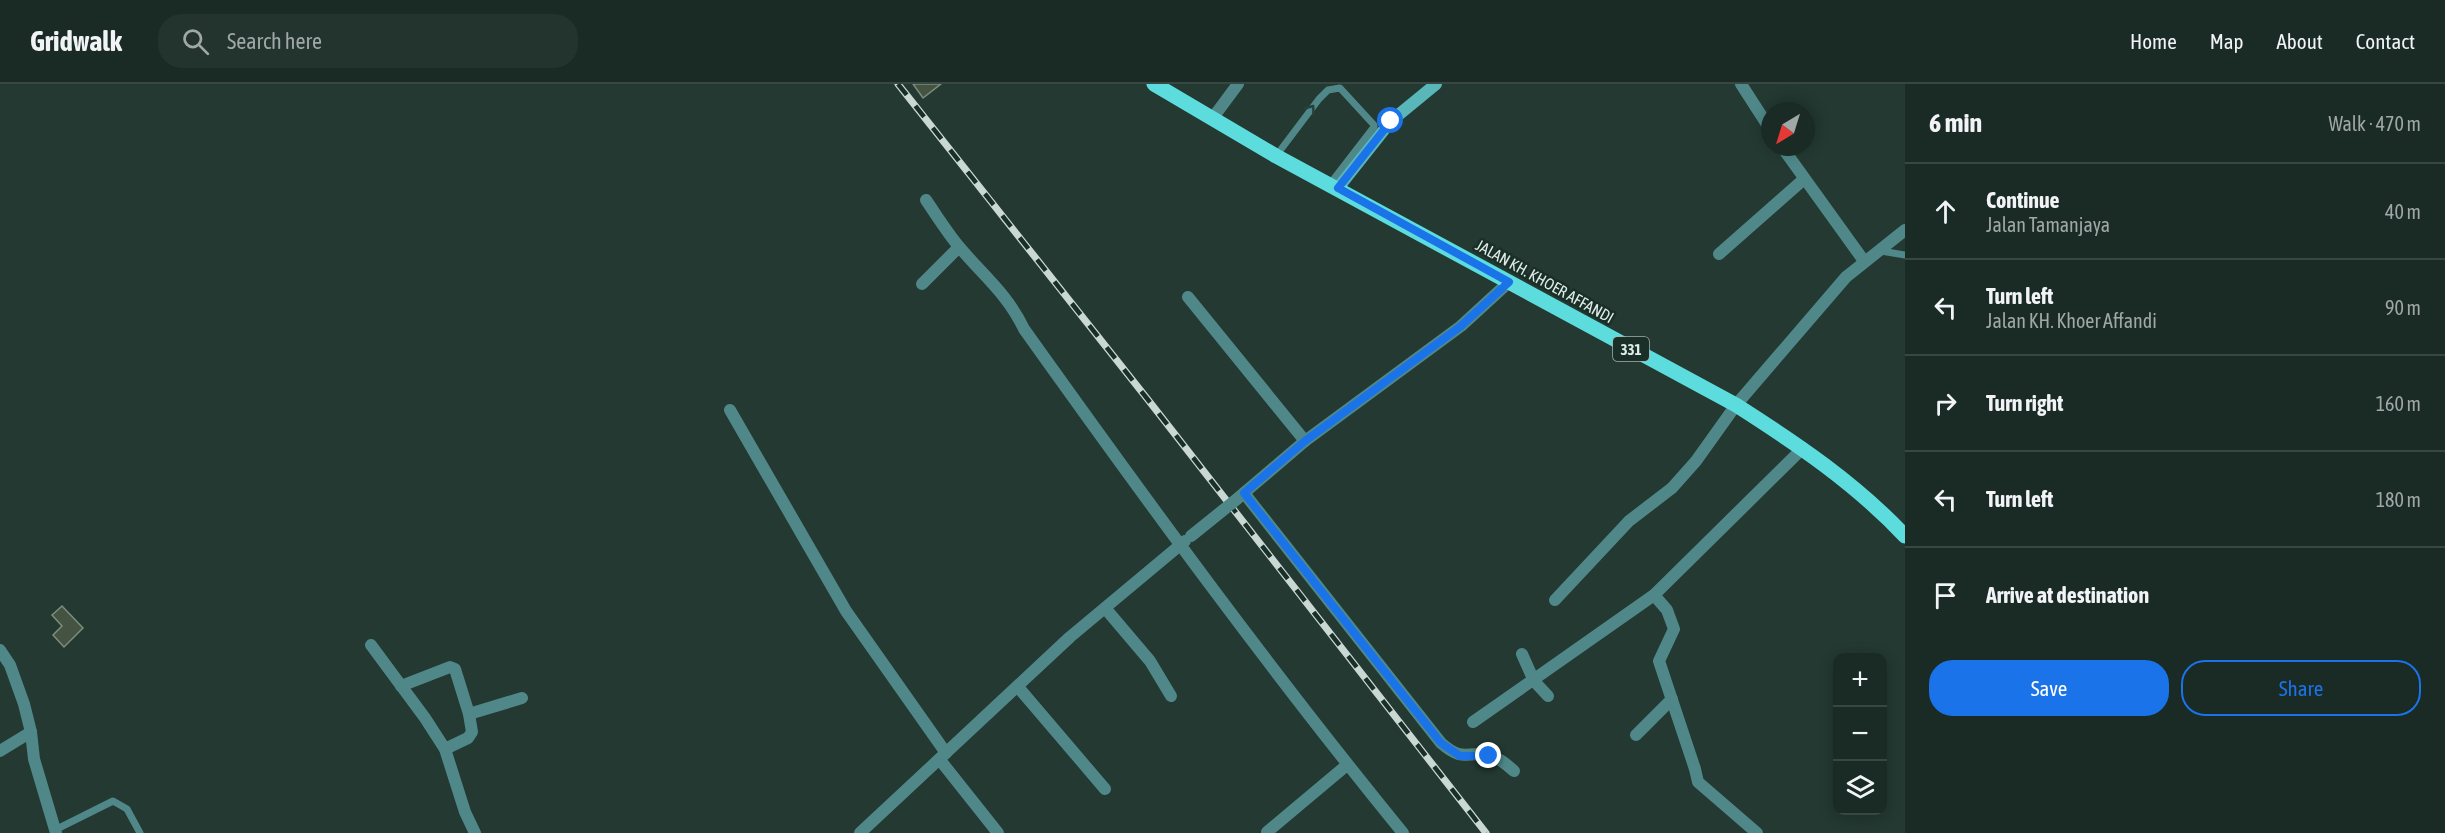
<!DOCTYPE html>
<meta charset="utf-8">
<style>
:root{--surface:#1a2b25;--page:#23332d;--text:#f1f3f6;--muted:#9fa7a7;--line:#384742;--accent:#1a73e8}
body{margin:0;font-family:"Asap Condensed",sans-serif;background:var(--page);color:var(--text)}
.controls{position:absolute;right:18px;bottom:18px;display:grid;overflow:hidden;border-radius:12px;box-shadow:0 3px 15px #0003}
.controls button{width:54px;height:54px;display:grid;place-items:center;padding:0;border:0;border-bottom:2px solid var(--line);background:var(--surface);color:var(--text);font:30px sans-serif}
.compass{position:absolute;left:1761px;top:18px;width:54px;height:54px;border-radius:50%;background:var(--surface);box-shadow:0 3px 15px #0003;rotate:218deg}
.stop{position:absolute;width:18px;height:18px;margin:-14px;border:4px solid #1a73e8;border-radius:50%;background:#fff}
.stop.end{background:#1a73e8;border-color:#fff;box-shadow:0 2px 6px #0008}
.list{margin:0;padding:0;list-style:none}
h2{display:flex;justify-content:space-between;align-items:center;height:78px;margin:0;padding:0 24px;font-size:26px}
h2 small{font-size:20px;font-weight:400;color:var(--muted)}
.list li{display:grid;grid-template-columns:39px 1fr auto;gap:18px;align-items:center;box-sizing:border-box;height:96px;padding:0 24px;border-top:2px solid var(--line)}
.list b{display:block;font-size:22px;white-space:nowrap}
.list p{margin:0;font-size:20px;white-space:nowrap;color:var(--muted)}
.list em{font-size:20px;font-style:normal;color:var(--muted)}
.actions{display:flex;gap:12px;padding:18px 24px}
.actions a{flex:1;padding:14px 0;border:2px solid var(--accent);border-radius:24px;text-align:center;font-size:21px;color:var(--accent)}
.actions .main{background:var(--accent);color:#fff}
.icon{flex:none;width:33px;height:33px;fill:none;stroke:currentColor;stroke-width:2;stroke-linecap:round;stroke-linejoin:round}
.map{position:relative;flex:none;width:1905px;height:749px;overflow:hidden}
header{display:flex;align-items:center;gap:36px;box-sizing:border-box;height:84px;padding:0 30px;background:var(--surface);border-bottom:2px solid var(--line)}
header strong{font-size:28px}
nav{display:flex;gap:33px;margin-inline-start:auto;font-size:21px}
.search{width:420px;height:54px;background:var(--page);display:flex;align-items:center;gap:15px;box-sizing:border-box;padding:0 21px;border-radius:24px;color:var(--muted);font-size:22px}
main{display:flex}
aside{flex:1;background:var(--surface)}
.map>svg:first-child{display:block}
.building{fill:#455343;stroke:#7d8d7b;stroke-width:1.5}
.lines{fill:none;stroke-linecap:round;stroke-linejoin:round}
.lane{stroke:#508889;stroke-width:7}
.street{stroke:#508889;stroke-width:12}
.secondary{stroke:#59b7b9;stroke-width:12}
.primary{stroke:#5ddcde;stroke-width:15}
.rail-casing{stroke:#cad8d3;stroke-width:7}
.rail{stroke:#192f27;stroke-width:4.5;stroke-dasharray:14;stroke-linecap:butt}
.street-bridge{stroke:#508889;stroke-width:12}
.oneway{stroke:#24413b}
.route{stroke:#1a73e8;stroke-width:8}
.labels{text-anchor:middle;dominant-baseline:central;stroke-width:5;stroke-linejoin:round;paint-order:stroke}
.shield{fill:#192f27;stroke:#a4b3ad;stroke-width:1.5}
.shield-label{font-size:15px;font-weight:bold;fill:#dfece7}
.street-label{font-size:16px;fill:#dfece7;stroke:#192f27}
</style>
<header>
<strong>Gridwalk</strong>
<div class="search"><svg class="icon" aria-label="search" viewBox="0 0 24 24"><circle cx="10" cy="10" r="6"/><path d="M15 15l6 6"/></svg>Search here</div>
<nav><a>Home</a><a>Map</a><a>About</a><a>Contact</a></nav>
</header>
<main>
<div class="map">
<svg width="1905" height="749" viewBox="0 0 1905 749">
<rect width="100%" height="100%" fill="#233931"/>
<g class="building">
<polygon points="913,0 941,0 923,14"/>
<polygon points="62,522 83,544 64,563 53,551 62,542 52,531"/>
</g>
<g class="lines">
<g class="lane">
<polyline points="1276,72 1319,15 1328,6 1340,4 1374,41 1374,43 1330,100"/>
<polyline points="1881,167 1905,171"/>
<polyline points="55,746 113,717 127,725 140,749"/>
</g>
<g class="street">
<polyline points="1741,0 1770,45"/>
<polyline points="1212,35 1238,0"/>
<polyline points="1782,63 1864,177"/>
<path d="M 926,116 C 937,132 948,150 961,165 C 984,192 1008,211 1024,245 C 1146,416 1270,586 1403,749"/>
<polyline points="1719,170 1803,96"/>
<polyline points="922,200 959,163"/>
<polyline points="1188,213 1305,357"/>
<polyline points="730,326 846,527 946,669"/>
<path d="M 1244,409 L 1441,659 C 1464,679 1466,666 1490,672 C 1500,674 1507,681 1514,687"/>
<polyline points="1238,414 1305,357 1461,242 1509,198"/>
<polyline points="1654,511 1667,526 1674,545 1659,577 1695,685 1698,698 1757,749"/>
<polyline points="1555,516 1629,437 1672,404 1696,377 1736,321 1846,193 1905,146"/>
<polyline points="1105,524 1150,577 1171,612"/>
<polyline points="371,561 425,634 445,665 465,728 475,749"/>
<polyline points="0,566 10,581 24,620 31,648 34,675 56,749"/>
<polyline points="1522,570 1534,597 1548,612"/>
<polyline points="401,602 450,583 455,585 469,630 472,648 468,654 445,665"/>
<polyline points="1018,603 1105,705"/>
<polyline points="469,630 522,614"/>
<polyline points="1473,638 1654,511 1803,364"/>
<polyline points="1636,651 1672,615"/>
<polyline points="0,667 31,648"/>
<polyline points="940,676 998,749"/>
<polyline points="1267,748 1347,681"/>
<polyline points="860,749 1070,553 1185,457"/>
</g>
<polyline class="secondary" points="1338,104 1391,37 1436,0"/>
<path class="primary" d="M 1154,0 L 1276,72 L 1736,321 C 1797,360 1855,399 1905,452"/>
<g class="rail-casing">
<polyline id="rail" points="898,0 1149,317 1486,749"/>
</g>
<use href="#rail" class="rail"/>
<polyline class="street-bridge" points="1191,452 1237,415"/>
</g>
<defs><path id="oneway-chevron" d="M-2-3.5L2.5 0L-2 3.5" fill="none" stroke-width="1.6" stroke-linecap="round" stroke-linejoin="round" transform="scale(1.5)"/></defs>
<use class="oneway" href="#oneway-chevron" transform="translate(1311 25) rotate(-53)"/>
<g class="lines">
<polyline class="route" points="1391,37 1338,104 1509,198 1461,242 1305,357 1244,409 1441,659 1460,672 1489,672"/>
</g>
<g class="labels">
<rect class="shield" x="1613" y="253" width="36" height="24" rx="4.5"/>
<g class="shield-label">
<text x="1631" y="265">331</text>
</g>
<g class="street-label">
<text transform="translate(1545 197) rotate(29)">JALAN KH. KHOER AFFANDI</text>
</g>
</g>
</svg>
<div class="controls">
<button>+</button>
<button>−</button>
<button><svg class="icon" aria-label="layers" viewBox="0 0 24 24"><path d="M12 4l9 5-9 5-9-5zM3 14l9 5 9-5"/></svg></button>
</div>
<svg class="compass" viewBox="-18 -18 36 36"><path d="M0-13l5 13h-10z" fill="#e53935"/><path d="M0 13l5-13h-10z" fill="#9fa7a7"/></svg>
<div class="stop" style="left:1391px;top:37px"></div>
<div class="stop end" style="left:1489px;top:672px"></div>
</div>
<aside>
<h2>6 min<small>Walk · 470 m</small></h2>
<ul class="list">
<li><svg class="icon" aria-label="ahead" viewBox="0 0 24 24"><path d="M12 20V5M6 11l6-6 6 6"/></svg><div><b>Continue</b><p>Jalan Tamanjaya</p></div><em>40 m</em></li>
<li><svg class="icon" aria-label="left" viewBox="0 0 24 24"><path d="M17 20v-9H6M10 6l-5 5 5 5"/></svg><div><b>Turn left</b><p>Jalan KH. Khoer Affandi</p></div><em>90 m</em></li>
<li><svg class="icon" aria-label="right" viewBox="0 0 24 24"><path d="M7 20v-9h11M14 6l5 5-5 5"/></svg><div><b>Turn right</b></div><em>160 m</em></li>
<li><svg class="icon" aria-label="left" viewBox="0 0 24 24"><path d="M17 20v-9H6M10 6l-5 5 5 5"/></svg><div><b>Turn left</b></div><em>180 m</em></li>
<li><svg class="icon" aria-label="arrive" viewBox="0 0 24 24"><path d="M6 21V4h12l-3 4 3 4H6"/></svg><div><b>Arrive at destination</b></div></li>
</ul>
<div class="actions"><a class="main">Save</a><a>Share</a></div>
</aside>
</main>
